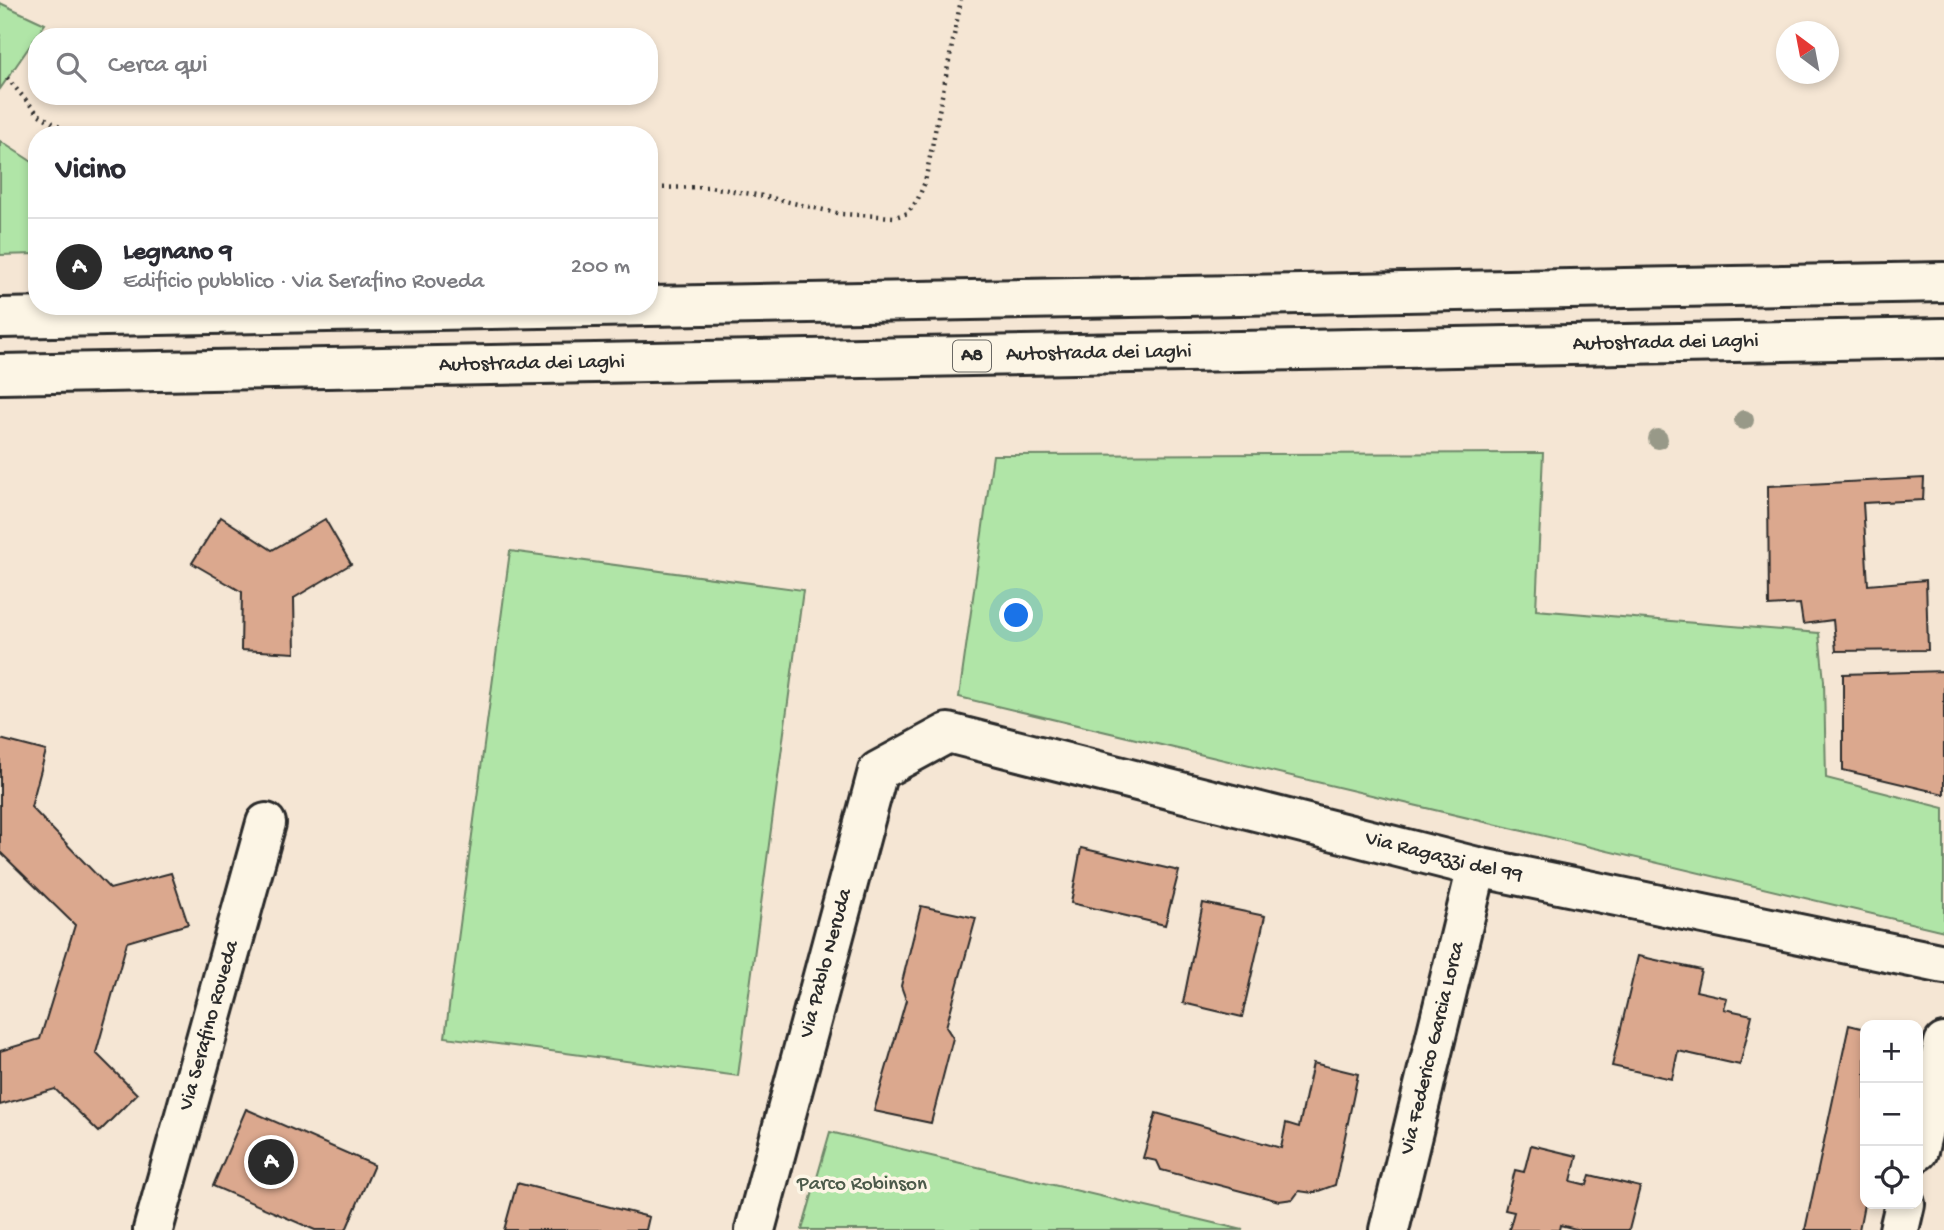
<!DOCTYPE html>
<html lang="it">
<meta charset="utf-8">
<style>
:root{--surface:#fff;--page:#f2f2f3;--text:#2b2b33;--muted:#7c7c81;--line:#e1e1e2;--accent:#2b2b2b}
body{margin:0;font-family:"Gochi Hand",sans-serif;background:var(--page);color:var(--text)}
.controls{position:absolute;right:21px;bottom:21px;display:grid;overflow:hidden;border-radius:14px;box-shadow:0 4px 10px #0003}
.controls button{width:63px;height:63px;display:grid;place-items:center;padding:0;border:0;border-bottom:2px solid var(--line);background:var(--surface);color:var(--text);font:35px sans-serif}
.compass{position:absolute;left:1776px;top:21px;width:63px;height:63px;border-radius:50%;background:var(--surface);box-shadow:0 4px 10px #0003;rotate:328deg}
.you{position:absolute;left:1017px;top:616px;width:24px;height:24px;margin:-18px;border:5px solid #fff;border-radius:50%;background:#1a73e8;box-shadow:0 0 0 10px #1a73e833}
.badge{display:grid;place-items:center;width:46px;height:46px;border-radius:50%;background:var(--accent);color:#fff;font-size:23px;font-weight:700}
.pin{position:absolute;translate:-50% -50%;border:4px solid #fff;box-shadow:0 2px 7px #0006}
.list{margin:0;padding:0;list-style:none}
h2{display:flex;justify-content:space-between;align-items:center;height:91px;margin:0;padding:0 28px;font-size:30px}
h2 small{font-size:23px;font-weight:400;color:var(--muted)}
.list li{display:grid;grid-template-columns:46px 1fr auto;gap:21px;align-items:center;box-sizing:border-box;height:98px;padding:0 28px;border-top:2px solid var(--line)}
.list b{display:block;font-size:26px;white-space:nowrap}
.list p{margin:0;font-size:23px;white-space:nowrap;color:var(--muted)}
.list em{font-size:23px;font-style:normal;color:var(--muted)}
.icon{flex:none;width:38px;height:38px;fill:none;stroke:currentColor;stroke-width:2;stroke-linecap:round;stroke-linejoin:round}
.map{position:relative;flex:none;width:1944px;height:1230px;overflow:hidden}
.search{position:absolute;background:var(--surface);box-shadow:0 4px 10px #0003;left:28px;top:28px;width:630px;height:77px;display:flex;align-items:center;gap:18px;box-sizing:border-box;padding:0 24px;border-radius:28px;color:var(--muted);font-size:26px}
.panel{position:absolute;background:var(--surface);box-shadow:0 4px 10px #0003;left:28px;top:126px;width:630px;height:189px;border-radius:28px}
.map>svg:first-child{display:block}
.green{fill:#b0e5a7;stroke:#6e8869;stroke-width:2}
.building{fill:#dba88e;stroke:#2b2b2b;stroke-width:2}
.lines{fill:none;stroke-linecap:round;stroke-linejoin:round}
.minor-casing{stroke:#2b2b2b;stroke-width:44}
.highway-casing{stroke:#2b2b2b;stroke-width:44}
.path{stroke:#2b2b2b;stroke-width:4.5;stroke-dasharray:2 5;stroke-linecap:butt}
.minor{stroke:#fcf5e5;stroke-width:38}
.highway{stroke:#fcf5e5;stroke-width:38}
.tree{fill:#989988}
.labels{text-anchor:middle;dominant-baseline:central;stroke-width:7;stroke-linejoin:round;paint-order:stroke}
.shield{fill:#fcf5e5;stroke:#6a6863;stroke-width:2}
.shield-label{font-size:19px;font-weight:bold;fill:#2b2b2b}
.street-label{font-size:21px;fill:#2b2b2b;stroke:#fcf5e5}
.park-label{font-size:21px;fill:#4c5a4a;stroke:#fcf5e5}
</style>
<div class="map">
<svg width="1944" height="1230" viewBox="0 0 1944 1230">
<rect width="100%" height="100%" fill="#f5e6d4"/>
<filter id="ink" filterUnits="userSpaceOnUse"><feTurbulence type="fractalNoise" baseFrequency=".0143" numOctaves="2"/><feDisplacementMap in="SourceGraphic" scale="14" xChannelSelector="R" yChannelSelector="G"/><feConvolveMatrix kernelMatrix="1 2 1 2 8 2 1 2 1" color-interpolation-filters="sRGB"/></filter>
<g filter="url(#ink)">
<g class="green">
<polygon points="0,3 45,24 0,89"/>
<polygon points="0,141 37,165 37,254 0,255"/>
<polygon points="1543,453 1536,610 1819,633 1824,681 1826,778 1944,808 1944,931 959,697 993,455"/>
<polygon points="510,551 803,590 738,1076 445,1037"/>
<polygon points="830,1132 1243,1230 802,1230"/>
</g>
<g class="building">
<polygon points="1924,478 1923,500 1863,503 1868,585 1926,580 1928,650 1836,651 1833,620 1803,624 1800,604 1769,606 1768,486"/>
<polygon points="221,517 272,550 325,519 351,564 294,598 295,653 241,650 242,592 192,563"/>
<polygon points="1944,671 1944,794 1843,770 1843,674"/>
<polygon points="0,739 46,751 31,807 110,889 171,873 188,924 127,942 96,1053 137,1094 99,1132 55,1089 0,1105 0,1051 40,1039 75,925 0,852"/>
<polygon points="1081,848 1179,871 1165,925 1071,903"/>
<polygon points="1203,903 1265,916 1242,1017 1183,1003"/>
<polygon points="921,906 976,918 946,1027 953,1038 931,1123 874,1111 906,1000 901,986"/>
<polygon points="1638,956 1701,970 1696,991 1727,998 1724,1009 1752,1015 1740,1065 1678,1051 1672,1079 1612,1066"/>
<polygon points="1849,1025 1865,1029 1865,1199 1859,1230 1805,1230"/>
<polygon points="1313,1063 1358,1074 1335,1185 1313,1193 1299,1191 1293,1199 1279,1201 1161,1170 1157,1161 1143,1158 1156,1113 1281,1148 1286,1123 1299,1127"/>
<polygon points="246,1109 374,1165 346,1230 315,1230 213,1186"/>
<polygon points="1531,1145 1577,1156 1571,1181 1587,1185 1590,1175 1640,1187 1629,1230 1580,1230 1560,1225 1559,1230 1509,1230 1514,1212 1505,1210 1515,1170 1524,1172"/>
<polygon points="517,1183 649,1217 646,1230 504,1230"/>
</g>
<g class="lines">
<g class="minor-casing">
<g id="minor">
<polyline points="1918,1151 1944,1043"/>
<path id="s1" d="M 153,1230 L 266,823"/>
<path id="s2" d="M 755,1230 L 878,771 L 948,733 L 1477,867 L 1944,964"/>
<path id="s3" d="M 1389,1230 L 1477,867"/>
<polyline points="1899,1230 1905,1204"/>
</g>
</g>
<g class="highway-casing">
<g id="highway">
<polyline points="0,318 1944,282"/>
<path id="s4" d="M 0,374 L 1944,338"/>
</g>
</g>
<g class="path">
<polyline points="7,78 38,114 73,135"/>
<polyline points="649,188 710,187 763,196 841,214 895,217 908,213 918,199 925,182 961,0"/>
</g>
<use href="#minor" class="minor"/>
<use href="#highway" class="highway"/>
</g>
<g class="tree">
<circle cx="1744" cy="420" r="10"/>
<circle cx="1658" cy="439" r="10"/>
</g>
</g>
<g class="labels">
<rect class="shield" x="953" y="340.5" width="38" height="31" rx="5"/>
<g class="shield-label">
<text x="972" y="356">A8</text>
</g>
<g class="street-label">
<text stroke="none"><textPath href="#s4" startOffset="1666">Autostrada dei Laghi</textPath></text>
<text stroke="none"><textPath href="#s4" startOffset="1099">Autostrada dei Laghi</textPath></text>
<text stroke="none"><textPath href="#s4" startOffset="532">Autostrada dei Laghi</textPath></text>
<text stroke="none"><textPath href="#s2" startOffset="1066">Via Ragazzi del 99</textPath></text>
<text stroke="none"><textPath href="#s2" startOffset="276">Via Pablo Neruda</textPath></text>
<text stroke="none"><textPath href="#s1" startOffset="212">Via Serafino Roveda</textPath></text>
<text stroke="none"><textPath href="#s3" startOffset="187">Via Federico Garcia Lorca</textPath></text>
</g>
<g class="park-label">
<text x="862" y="1185">Parco Robinson</text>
</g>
</g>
</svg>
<div class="controls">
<button>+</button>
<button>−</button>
<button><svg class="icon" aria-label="locate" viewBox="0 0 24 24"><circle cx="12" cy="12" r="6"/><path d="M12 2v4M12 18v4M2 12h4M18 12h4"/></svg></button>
</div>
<svg class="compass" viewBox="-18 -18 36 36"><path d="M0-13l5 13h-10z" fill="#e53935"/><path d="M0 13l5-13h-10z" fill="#7c7c81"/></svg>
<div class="you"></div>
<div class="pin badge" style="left:271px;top:1162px">A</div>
<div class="search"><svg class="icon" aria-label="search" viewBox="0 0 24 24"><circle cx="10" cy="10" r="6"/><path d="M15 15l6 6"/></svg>Cerca qui</div>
<section class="panel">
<h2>Vicino<small></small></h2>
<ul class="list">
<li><span class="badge">A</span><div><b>Legnano 9</b><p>Edificio pubblico · Via Serafino Roveda</p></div><em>200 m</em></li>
</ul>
</section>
</div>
